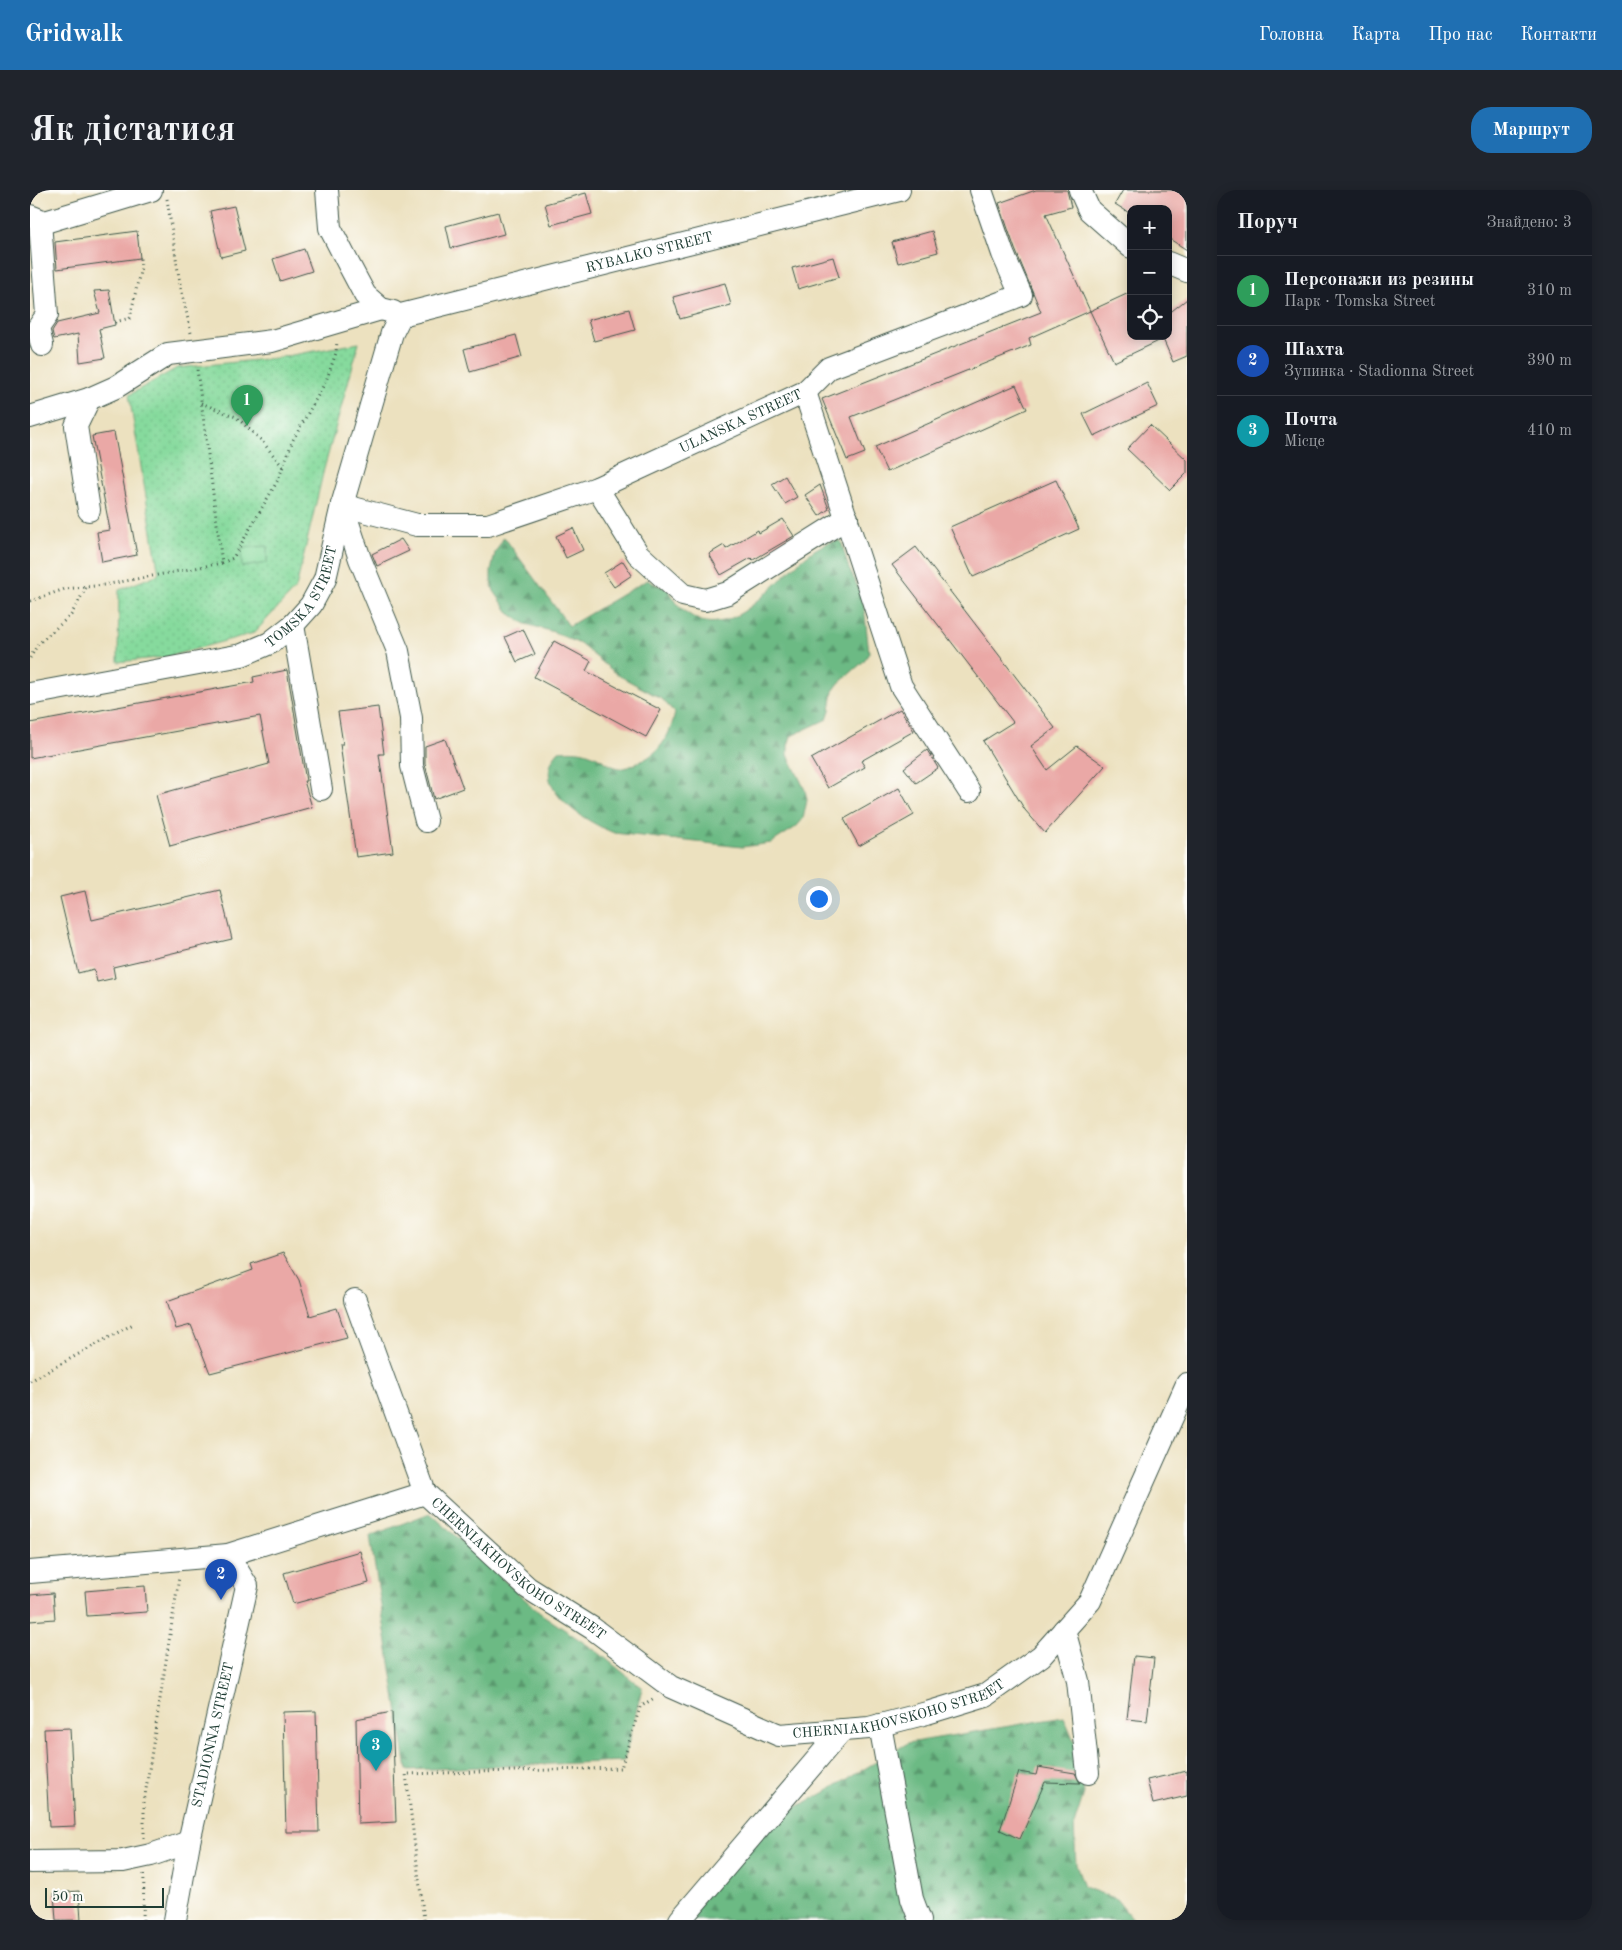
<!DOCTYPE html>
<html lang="uk">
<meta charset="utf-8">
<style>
:root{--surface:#171b24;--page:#20242c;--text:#f1f3f6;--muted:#9ea1a6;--line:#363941;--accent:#1f6fb2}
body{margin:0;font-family:"Old Standard TT",serif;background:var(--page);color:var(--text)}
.controls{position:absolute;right:15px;top:15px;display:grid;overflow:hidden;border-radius:10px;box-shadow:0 2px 12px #0003}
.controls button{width:45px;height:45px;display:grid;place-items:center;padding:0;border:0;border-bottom:1px solid var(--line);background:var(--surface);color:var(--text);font:25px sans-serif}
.scale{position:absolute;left:15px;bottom:12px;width:119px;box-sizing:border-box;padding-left:5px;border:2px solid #1f3d34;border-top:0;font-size:14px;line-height:18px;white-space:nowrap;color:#1f3d34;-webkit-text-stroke:4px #fdfcf7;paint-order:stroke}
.you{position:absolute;left:788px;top:708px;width:18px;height:18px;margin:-12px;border:4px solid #fff;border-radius:50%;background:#1a73e8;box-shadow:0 0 0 8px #1a73e833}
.badge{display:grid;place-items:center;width:32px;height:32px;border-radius:50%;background:var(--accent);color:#fff;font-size:16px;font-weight:700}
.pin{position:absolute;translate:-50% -41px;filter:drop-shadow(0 1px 2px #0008)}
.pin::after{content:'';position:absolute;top:26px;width:18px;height:15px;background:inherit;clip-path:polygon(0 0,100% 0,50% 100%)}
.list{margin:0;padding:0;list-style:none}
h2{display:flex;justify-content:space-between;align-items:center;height:65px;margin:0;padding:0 20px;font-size:21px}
h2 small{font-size:16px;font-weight:400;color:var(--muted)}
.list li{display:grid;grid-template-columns:32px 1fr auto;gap:15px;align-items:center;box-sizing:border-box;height:70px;padding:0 20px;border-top:1px solid var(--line)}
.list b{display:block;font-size:19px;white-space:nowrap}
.list p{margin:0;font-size:16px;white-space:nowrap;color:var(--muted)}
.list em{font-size:16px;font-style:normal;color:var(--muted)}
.icon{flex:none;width:28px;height:28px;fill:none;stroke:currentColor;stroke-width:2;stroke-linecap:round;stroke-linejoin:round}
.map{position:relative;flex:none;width:1157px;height:1730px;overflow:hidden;border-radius:20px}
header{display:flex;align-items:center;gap:30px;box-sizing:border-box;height:70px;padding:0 25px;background:var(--accent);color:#fff}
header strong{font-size:24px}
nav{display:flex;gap:28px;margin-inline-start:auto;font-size:18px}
.intro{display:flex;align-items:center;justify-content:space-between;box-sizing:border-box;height:120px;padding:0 30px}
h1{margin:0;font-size:35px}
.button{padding:12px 22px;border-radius:20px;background:var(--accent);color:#fff;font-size:18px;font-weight:700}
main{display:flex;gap:30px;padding:0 30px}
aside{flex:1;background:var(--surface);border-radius:20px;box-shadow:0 2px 12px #0003}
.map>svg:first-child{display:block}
.forest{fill:url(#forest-firs);stroke:#467c5c}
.park{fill:url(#park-dots);stroke:#528c68}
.pitch{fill:#86da9d;stroke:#528c68}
.building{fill:#eaa8a6}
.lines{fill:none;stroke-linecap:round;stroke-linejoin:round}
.minor-casing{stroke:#3e5649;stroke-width:24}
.path{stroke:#3e5649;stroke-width:3;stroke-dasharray:1 4;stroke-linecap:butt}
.minor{stroke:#fff;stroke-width:22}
.labels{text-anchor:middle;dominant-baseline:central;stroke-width:5;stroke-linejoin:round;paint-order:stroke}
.street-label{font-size:14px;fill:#1f3d34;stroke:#fdfcf7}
</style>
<header>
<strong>Gridwalk</strong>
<nav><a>Головна</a><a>Карта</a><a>Про нас</a><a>Контакти</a></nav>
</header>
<div class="intro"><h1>Як дістатися</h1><a class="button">Маршрут</a></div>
<main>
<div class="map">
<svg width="1157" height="1730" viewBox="0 0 1157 1730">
<defs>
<pattern id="forest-firs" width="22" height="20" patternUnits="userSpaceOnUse" patternTransform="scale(1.25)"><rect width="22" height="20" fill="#6cba84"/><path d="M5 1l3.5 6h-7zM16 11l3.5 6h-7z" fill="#58986d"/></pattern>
<pattern id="park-dots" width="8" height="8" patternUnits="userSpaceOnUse" patternTransform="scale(1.25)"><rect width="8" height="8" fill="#86da9d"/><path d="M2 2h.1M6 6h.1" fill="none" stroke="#73bc88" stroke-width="1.8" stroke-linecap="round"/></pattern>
</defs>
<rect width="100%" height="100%" fill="#fdfcf7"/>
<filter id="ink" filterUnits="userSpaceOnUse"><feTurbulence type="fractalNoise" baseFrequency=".02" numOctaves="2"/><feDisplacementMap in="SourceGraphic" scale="10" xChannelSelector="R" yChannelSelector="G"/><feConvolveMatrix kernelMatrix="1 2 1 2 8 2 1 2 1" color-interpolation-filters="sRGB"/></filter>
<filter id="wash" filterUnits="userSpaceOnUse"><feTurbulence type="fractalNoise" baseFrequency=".0096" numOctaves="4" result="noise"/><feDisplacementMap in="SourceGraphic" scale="20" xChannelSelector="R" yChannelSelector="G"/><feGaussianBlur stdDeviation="1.12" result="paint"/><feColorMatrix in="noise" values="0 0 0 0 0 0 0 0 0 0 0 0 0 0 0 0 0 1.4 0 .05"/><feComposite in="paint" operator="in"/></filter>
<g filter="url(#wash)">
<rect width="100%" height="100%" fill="#ece1bf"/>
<g class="forest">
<path d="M 474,347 L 539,436 L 617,390 C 623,394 632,396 638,400 C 642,404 645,411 649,416 C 655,422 666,430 675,432 C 727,440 768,349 811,351 L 819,379 L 833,407 L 839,463 L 833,472 L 809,493 L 803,501 L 800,520 L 797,529 L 761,546 L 758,555 L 758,565 L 775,600 L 777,610 L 773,629 L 766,637 L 741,653 L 712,657 L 584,643 C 555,631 496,597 529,561 C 539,560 551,560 560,564 C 570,567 579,576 588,578 C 595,579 601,576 607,573 C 630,564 640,546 645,523 L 632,509 L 588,485 L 550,454 L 524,442 L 496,434 L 480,424 L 464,401 L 461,392 L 461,382 L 465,363 Z"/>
<polygon points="400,1323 510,1423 569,1463 612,1498 594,1571 377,1580 340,1346"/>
<polygon points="1034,1527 1046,1556 1054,1603 1044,1635 1046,1675 1054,1697 1086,1709 1103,1730 654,1730 733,1634 792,1604 878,1553"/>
</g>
<polygon class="park" points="329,153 294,279 266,398 224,443 136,467 88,472 89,400 129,384 99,205 147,178 246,168"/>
<polygon class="pitch" points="237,356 237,373 212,377 211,358"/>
<g id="blocks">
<g class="building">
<polygon points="1006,0 1037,0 1041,17 1016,24 1060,121 999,148 1001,155 821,227 835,263 817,270 792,209 1011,122 985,59 969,13"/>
<polygon points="1093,0 1157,0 1157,60 1138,48 1138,19 1101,19 1101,24 1085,14"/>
<polygon points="556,3 562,24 521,35 515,14"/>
<polygon points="204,16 215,61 191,67 180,21"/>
<polygon points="468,22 474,44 421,58 416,36"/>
<polygon points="107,41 110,68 27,79 25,52"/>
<polygon points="902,41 908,62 868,73 862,52"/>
<polygon points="274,59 282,81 250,91 243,69"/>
<polygon points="803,67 809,87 768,99 762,78"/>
<polygon points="695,93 701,115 650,129 643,107"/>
<polygon points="79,100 85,135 69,139 75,168 50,172 48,144 24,149 22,141 27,133 70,123 64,101"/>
<polygon points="1101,102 1101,146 1138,146 1138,124 1157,109 1157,166 1143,172 1133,149 1084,172 1060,121"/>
<polygon points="599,119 605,140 564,151 558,130"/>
<polygon points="486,145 492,167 440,182 434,159"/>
<polygon points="1117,193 1128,216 1064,246 1053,224"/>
<polygon points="986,195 997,219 857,282 845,257"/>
<polygon points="1120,235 1157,270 1157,283 1140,300 1097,259"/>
<polygon points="84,242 107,365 72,372 67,342 80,340 62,246"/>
<polygon points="755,286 767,307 755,314 742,294"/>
<polygon points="1026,290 1049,339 943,387 920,337"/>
<polygon points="790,295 799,319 789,326 775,305"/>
<polygon points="753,329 764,346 723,370 721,368 691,385 679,364 694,355 696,359 728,340 729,343"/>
<polygon points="543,338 553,360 536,368 526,346"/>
<polygon points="371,349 379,361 347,376 342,364"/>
<polygon points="886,357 1025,538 1001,556 1017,580 1047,556 1075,576 1015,643 995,620 953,551 983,532 862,375"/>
<polygon points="593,371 602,385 584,397 574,383"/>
<polygon points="493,439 505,464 487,472 475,447"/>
<polygon points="524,451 561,471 556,481 631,520 616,547 504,487"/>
<polygon points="257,480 276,591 274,591 282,617 140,656 126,605 239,574 230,526 0,568 0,533 224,492 223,487"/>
<polygon points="348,517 354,564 349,564 363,662 326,667 310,554 313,554 308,522"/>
<polygon points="870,519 884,541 831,571 835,577 798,598 781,569"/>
<polygon points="415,549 433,598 404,609 395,574 395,556"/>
<polygon points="897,560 908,578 886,593 874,578"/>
<polygon points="869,598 884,625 829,656 814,629"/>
<polygon points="190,700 202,749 83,777 85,788 67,792 64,779 48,783 30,707 55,701 62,730"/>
<polygon points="253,1063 269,1090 280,1126 307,1118 317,1148 180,1183 161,1135 146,1139 137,1111 223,1080 221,1074"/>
<polygon points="330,1361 339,1393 263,1414 254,1383"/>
<polygon points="115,1396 117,1422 57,1426 55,1401"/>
<polygon points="23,1403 25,1429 0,1431 0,1405"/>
<polygon points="1104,1466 1124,1468 1117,1531 1097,1529"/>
<polygon points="286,1521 289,1642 256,1642 253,1522"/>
<polygon points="362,1522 366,1632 328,1634 326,1529"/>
<polygon points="40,1538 45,1636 19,1637 14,1539"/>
<polygon points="1008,1577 1045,1583 1050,1593 1015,1592 990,1649 970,1640 989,1582 1006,1585"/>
<polygon points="1157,1581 1157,1606 1123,1614 1117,1590"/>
<polygon points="49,1701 51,1730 26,1730 24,1703"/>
</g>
</g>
</g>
<g filter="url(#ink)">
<use href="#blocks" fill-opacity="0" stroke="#3e5649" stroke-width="1"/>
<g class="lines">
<g class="minor-casing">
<g id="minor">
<polyline points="297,0 300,38 318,73 335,105 351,119 363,122"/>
<polyline points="1050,0 1059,20 1101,57"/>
<polyline points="0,26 15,32 121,0"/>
<polyline points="10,31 17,125 8,138 12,155"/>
<polyline points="1138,73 1157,81"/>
<path id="s1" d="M 371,125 L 869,0"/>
<polyline points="775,202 871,496 939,601"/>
<polyline points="0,227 59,209"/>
<polyline points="567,298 608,364 653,405 675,410 698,403 817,328"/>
<path id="s2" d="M 312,315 L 387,335 L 458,335 L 567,298 L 775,202 L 799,178 L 991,105 L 973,64 L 951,0"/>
<polyline points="312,315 330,369 368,461 381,528 382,576 396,631"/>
<polyline points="59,320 46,236 59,209 86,197 138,164 242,151 351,119"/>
<polyline points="263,435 291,599"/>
<path id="s3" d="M 0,504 L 212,465 L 240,453 L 263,435 L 281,415 L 295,389 L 312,315 L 362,143 L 371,125"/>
<path id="s4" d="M 325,1110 L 395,1303 L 498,1398 L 562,1438 L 641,1497 L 749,1545 L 839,1538 L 897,1523 L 956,1505 L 1011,1466 L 1060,1411 L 1157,1194"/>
<polyline points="0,1382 198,1365 395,1303"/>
<polyline points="1034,1440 1048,1491 1058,1583"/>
<polyline points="850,1535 882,1709 890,1730"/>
<polyline points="0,1672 93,1671 121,1665 159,1652"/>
<path id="s5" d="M 145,1730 L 159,1652 L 217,1396 L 198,1365"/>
<polyline points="650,1730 812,1540"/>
</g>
</g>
<g class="path">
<polyline points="137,9 150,94 161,143"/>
<polyline points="85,132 100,128 111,77 110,68"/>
<polyline points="171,213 206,227 231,250 253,277"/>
<polyline points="192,373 203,368 248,290 263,250 296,191 306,163 307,151"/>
<polyline points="0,411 35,399 74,395 192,373 167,179"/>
<polyline points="0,468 8,454 41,425 57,396"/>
<polyline points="0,1191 105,1133"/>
<polyline points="114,1648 114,1612 149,1387"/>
<polyline points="113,1730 114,1684"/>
<polyline points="394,1730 376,1584 591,1578 610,1517 624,1508"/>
</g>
<use href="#minor" class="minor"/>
</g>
</g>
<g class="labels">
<g class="street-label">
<text stroke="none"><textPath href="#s1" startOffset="256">RYBALKO STREET</textPath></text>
<text stroke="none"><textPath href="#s2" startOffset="422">ULANSKA STREET</textPath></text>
<text stroke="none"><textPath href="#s3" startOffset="304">TOMSKA STREET</textPath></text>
<text stroke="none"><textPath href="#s4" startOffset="326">CHERNIAKHOVSKOHO STREET</textPath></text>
<text stroke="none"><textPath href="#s4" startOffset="761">CHERNIAKHOVSKOHO STREET</textPath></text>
<text stroke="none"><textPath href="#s5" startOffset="189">STADIONNA STREET</textPath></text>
</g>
</g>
</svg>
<div class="controls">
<button>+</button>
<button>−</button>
<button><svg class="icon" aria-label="locate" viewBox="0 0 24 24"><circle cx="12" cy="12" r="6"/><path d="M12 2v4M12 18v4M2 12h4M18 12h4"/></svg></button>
</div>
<div class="scale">50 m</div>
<div class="you"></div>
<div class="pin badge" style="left:217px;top:236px;background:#2e9e5b">1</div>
<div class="pin badge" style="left:191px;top:1410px;background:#1a4fb4">2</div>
<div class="pin badge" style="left:346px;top:1581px;background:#0f9aa8">3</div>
</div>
<aside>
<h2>Поруч<small>Знайдено: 3</small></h2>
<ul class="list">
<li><span class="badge" style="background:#2e9e5b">1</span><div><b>Персонажи из резины</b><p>Парк · Tomska Street</p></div><em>310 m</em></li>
<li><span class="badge" style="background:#1a4fb4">2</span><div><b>Шахта</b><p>Зупинка · Stadionna Street</p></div><em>390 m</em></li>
<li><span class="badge" style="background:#0f9aa8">3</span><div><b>Почта</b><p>Місце</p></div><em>410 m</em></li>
</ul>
</aside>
</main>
